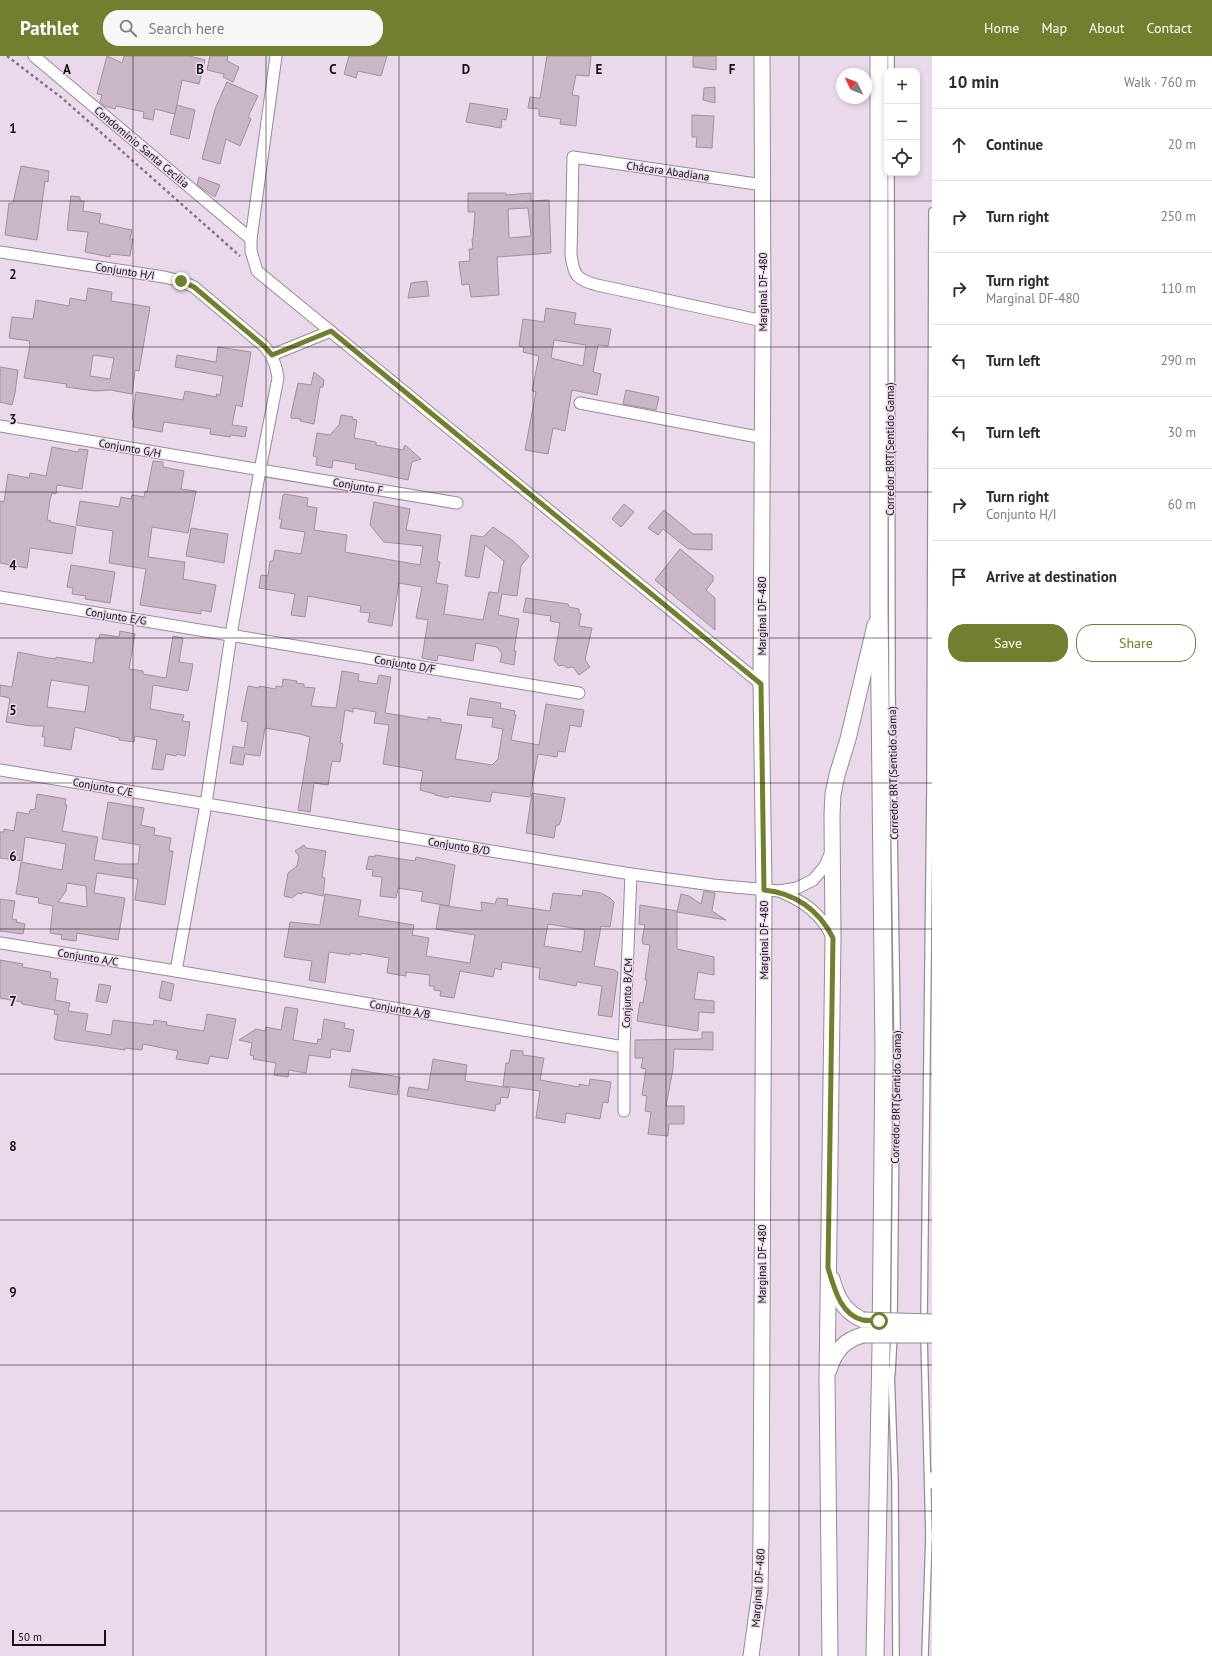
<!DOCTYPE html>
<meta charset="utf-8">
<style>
:root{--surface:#fff;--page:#f7f7f7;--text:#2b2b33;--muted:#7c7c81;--line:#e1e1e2;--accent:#70802e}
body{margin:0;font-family:"PT Sans",sans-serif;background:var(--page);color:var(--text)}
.controls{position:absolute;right:12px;top:12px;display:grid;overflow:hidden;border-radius:8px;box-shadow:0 2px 6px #0003}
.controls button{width:36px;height:36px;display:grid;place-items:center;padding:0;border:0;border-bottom:1px solid var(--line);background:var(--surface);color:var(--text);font:20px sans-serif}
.compass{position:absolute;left:836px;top:12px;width:36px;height:36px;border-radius:50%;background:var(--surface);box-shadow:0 2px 6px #0003;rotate:313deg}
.scale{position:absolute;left:12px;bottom:10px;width:94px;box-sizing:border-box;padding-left:4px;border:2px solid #151015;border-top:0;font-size:11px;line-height:14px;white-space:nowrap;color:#151015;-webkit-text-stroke:3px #e9d9ea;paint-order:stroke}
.stop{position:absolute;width:12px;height:12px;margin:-9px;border:3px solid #70802e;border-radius:50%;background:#fff}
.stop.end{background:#70802e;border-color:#fff;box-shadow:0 1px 4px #0008}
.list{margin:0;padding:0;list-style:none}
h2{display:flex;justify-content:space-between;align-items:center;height:52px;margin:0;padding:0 16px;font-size:17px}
h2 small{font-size:13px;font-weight:400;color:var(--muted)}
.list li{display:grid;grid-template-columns:26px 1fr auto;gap:12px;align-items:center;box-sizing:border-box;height:72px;padding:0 16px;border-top:1px solid var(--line)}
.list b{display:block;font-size:15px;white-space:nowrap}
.list p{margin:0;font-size:13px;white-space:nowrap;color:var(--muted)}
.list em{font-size:13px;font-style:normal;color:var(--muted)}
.actions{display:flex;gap:8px;padding:12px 16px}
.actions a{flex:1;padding:9px 0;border:1px solid var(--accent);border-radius:16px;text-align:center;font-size:14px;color:var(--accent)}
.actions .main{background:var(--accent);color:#fff}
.icon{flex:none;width:22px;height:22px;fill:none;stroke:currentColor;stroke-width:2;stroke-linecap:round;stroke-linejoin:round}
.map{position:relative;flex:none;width:932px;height:1600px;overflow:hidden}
header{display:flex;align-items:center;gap:24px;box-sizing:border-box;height:56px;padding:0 20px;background:var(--accent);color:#fff}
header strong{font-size:19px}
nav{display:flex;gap:22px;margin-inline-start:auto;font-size:14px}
.search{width:280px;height:36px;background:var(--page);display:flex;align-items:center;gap:10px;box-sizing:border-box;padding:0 14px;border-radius:16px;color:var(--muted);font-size:15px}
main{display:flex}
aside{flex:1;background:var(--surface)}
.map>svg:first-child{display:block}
.building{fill:#c9b7c5;stroke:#a1909d;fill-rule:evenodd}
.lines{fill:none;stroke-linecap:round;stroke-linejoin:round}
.lane-casing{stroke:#988a99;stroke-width:8}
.street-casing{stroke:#988a99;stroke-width:13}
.secondary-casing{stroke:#988a99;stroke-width:17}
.primary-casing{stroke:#988a99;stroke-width:19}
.path{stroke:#807681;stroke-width:2.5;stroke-dasharray:3 3;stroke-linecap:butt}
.lane{stroke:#fff;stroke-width:5.5}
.street{stroke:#fff;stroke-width:11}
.secondary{stroke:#fff;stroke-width:15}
.primary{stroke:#fff;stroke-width:17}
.secondary-bridge-casing{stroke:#988a99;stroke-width:17;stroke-linecap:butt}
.secondary-bridge{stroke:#fff;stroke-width:15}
.route{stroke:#70802e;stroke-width:5}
.grid{fill:none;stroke:#151015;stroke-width:1;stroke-opacity:0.55}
.labels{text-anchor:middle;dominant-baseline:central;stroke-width:3;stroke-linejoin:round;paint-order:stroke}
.street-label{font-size:11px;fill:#151015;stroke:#e9d9ea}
.grid-label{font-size:13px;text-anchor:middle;font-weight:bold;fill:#151015;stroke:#e9d9ea;stroke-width:3;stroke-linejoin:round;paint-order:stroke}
</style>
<header>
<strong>Pathlet</strong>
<div class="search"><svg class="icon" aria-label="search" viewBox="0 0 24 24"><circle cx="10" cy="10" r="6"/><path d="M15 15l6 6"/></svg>Search here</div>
<nav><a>Home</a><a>Map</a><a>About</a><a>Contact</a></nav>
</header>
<main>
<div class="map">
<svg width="932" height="1600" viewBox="0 0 932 1600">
<rect width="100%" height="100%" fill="#e9d9ea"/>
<g class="building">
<polygon points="107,0 122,7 124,0 189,0 205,4 199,28 182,24 175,58 155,53 153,64 143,62 144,56 116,50 115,53 104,50 100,46 102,39 97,38"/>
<polygon points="210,0 228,0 227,5 239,11 233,26 223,21 224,18 207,14"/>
<polygon points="349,0 387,0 381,20 358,15 356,22 344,18"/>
<polygon points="547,0 591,0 589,20 576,19 572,39 579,40 576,70 560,68 561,63 539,60 539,53 528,52 530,41 540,42"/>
<polygon points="693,0 716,0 716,14 693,11"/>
<polygon points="227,26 258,40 248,61 251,63 240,90 226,83 220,108 202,103 215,53"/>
<polygon points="715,31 715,47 703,44 704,32"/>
<polygon points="470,47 508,53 506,64 502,63 501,72 466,66"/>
<polygon points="177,49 195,54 189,83 170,78"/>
<polygon points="692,59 714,60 712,92 696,91 697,81 692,81"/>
<polygon points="21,110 49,115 48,126 45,125 37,184 5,179 9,147 13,147"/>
<polygon points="199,121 220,129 215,141 197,129"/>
<path d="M 468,137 L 506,137 L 506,139 L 531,137 L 531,145 L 549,144 L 551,197 L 497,201 L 499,239 L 471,241 L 469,228 L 462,229 L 459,206 L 470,205 L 469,193 L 473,193 L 472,183 L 473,183 L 475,156 L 468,156 ZM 528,152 L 531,180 L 509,182 L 508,153 Z"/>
<polygon points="71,140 80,141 80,145 84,145 83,155 101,158 99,167 132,174 130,183 133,183 130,200 111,198 110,201 85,196 88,176 67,174"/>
<polygon points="427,225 429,240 408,242 411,227"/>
<path d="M 88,232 L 112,236 L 111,245 L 150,251 L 139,315 L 135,314 L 132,338 L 110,334 L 95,335 L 66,331 L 67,328 L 24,322 L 30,289 L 29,288 L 30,285 L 9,282 L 12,261 L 33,263 L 36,244 L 69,250 L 70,242 L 86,245 ZM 93,299 L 114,302 L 110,323 L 90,320 Z"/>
<path d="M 546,252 L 576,257 L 574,268 L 611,273 L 608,290 L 598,289 L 593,316 L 601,318 L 597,339 L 572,334 L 565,375 L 553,372 L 548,398 L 525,394 L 536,336 L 532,335 L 539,300 L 523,296 L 524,291 L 519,290 L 523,263 L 544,266 ZM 554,284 L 586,289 L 583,310 L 551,302 Z"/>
<polygon points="218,291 251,296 242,351 236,349 232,369 247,371 245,381 231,379 230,381 210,378 211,373 164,366 162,376 133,371 134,364 132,363 136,336 183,344 185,335 217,341 216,338 220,339 223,320 175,311 177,299 216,306"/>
<polygon points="0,311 18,314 15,337 12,349 0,346"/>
<polygon points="314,316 324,324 323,331 320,331 314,368 300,365 301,363 291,362 291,358 298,327 311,329"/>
<polygon points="626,334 659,341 656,354 623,348"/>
<polygon points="341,359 353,361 352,363 357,364 354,382 376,386 376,389 403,394 405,389 421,403 412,406 408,424 355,413 356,408 333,404 332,412 316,409 317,401 313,400 317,377 330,379 339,369"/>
<polygon points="52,391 78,396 79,393 88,394 82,433 57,429 56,438 52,437 50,444 47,464 51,465 50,466 76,471 72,498 30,492 27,512 0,507 0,445 4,446 8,418 29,422 30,417 46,420"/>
<polygon points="153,405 163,406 163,411 184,415 181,433 196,435 188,477 152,471 148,501 185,506 183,523 216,529 211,556 201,554 201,558 140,549 146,513 109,507 113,475 76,469 80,445 119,451 121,441 131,443 132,439 144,441 145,435 147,436"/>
<polygon points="285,438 308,442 307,450 317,452 314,474 347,479 345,496 420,509 423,490 384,486 370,469 374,446 410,453 406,474 441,479 437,505 440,506 436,527 448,529 444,558 483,564 489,536 498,537 504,505 485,489 479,522 465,520 471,479 483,481 493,471 512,484 529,500 521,510 517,540 502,538 498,559 519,563 514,595 516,595 514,609 500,606 502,598 497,591 476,587 473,605 438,599 437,605 422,602 428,564 416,562 422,531 399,527 392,570 368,566 370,557 360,556 361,550 308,540 305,561 291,559 295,538 259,532 261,519 268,520 270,505 273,505 275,494 301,498 305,476 280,472 282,463 279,463 283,439"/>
<polygon points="624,448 634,456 621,471 612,463"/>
<polygon points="664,454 693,478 712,478 712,494 688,493 663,473 658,479 648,472"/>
<polygon points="191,472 228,478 224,507 186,500"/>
<polygon points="680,493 713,520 713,525 706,534 715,542 715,574 655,524"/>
<polygon points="71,509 115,516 110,547 85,543 86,540 72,538 73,532 67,531"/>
<polygon points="526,542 568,548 569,551 579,553 579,557 581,558 579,570 592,572 585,604 590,611 579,619 573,611 567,612 563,609 559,610 554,604 560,567 550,565 551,560 523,556"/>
<path d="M 120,575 L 135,578 L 129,613 L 143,615 L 143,618 L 166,622 L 173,580 L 183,582 L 179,606 L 193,608 L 188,635 L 153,629 L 150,653 L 184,659 L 182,665 L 190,666 L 185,700 L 177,698 L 176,700 L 166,698 L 163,714 L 152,713 L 157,684 L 135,680 L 134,686 L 119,684 L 119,682 L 75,671 L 71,694 L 44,690 L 45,681 L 42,681 L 44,670 L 31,670 L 6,666 L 10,642 L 0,640 L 0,629 L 12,631 L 18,596 L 43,601 L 56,603 L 56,601 L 93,607 L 96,583 L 99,583 L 100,578 L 119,581 ZM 51,624 L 89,630 L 85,656 L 47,651 Z"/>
<polygon points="342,615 359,618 358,625 377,628 379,619 391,621 385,657 428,664 428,661 441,663 441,666 462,669 455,703 492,709 498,703 503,673 492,671 493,662 467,659 470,642 501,647 500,652 515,655 514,659 516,659 511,684 539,689 546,648 584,654 581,671 570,669 565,696 558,695 557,701 538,698 530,741 492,736 490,746 449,740 448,742 435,739 435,738 420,734 423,715 383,708 389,669 374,667 376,656 353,652 353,656 345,654 340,687 343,688 340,706 332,705 328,729 314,727 310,756 298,754 310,681 300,678 265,672 260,700 245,698 243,709 230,707 233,690 244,692 248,666 241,665 248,630 259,632 259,630 276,633 276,630 282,631 283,623 297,625 296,627 304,628 304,631 315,632 311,650 336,652"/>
<polygon points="532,737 565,742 561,764 559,769 556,769 554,782 526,777"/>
<path d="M 37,738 L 66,743 L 65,749 L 67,749 L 62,775 L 98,781 L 94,804 L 119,808 L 138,808 L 140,789 L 102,783 L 108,746 L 144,752 L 141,769 L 155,772 L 154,779 L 171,782 L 169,795 L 173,795 L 165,849 L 135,844 L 138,823 L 97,817 L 94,837 L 125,842 L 118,884 L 77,877 L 76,885 L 61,883 L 62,879 L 50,877 L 53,850 L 38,847 L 39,842 L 16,838 L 21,806 L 62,814 L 66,788 L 25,781 L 22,805 L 0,802 L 0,776 L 4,776 L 4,773 L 14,775 L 17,756 L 29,758 L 30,754 L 35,753 ZM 67,827 L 86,830 L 87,851 L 58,846 L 66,835 Z"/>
<polygon points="304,789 306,792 326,795 322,821 325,822 323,840 304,836 302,838 298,837 292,842 284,840 288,817 297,810 299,800 295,795"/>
<polygon points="375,799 415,805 416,801 455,809 449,850 421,845 423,836 398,832 396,842 380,840 382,821 372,820 373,814 366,813 369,800 375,801"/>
<path d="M 583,834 L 601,837 L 610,842 L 614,846 L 610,871 L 601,870 L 594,910 L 615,914 L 615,915 L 618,916 L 612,961 L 598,959 L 602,930 L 577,926 L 576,930 L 539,923 L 540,912 L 502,906 L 501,914 L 495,912 L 493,921 L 460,915 L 454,942 L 440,940 L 441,935 L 434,934 L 434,930 L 429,930 L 430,919 L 406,916 L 406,920 L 387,917 L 389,902 L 361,897 L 361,899 L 350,897 L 350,899 L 329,896 L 325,927 L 309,924 L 312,905 L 284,901 L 290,866 L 320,869 L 325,838 L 361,844 L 358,860 L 414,869 L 412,879 L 429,882 L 426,900 L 470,907 L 475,879 L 436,873 L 440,849 L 482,855 L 481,846 L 495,848 L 497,842 L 508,843 L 507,849 L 550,855 L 553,837 L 582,840 ZM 548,868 L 585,874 L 582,896 L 544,890 Z"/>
<polygon points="704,835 715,837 712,855 726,864 677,856 681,838 689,840 701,848"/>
<polygon points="0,843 15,845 12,863 17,864 16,866 25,868 23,878 0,875"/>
<polygon points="640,849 677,855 677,893 714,901 714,919 698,916 694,943 714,945 714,957 699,956 698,975 637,965 640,946 643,947 647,924 645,924 650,889 643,888 642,884 645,869 639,868"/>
<polygon points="0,904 23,908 22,911 51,916 50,922 58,923 55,944 70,947 68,955 88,958 85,975 111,979 113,964 153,969 154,964 167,966 166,969 204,975 207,958 236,963 228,1003 210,1000 208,1008 176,1003 178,995 143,988 142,994 125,992 125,994 56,984 54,983 58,959 54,958 55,954 22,948 22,946 0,942"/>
<polygon points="162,925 174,928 171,945 159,942"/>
<polygon points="99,928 111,930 107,947 96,945"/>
<polygon points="285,951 298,953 293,984 317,988 318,983 321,984 324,963 345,967 344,972 354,974 350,996 331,993 330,1002 309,999 306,1017 289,1014 288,1021 274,1019 276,1007 253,1003 254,1000 250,999 252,987 239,984 256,973 265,975 266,971 281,974"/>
<polygon points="702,976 713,976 713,994 674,993 673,1013 666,1050 684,1050 684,1068 669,1068 668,1080 648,1078 651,1056 645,1055 647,1040 642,1039 646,1013 641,1012 643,1002 635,1002 635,984 702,983"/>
<polygon points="511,994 523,995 523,999 544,1002 540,1024 579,1031 579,1028 589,1030 590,1023 611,1026 608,1047 603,1046 600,1063 566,1057 565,1067 536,1062 540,1035 503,1030 506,1007 509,1007"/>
<polygon points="433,1003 467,1009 465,1025 510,1032 508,1042 501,1041 500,1048 496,1048 495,1055 407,1040 409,1031 428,1034"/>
<polygon points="352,1013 400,1021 397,1039 349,1031"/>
</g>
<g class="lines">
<g class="lane-casing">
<g id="lane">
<polyline points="891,15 891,0"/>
<polyline points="891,117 892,638 897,967 894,1265"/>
<polyline points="924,1265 930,730 932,155"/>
<polyline points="924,1280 929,1482"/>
<polyline points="891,1314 895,1425 896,1600"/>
<polyline points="892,1317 894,1279"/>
<polyline points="930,1430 932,1419"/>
<polyline points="925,1600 929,1479"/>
</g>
</g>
<g class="street-casing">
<g id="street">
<polyline points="34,0 251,183"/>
<polyline points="276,0 251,183 251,195 257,215 761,628"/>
<path d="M 763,129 L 573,101 L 571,199 C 574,221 577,223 597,229 L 763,265"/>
<path d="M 0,196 L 164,221 L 181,225 L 194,231 L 264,290 C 273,300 276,309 278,322 L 260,414 L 231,579 L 206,748 L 176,915"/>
<polyline points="272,299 331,275"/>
<polyline points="580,347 763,382"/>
<polyline points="0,370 457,447"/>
<polyline points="0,541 579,637"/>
<polyline points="0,714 631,818 713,829 779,835 797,832 813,824 825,810 831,796"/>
<path d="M 779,835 C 803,845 821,857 832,881"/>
<polyline points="0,887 176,915 624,991"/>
<polyline points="624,1055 624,991 631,818"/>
</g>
</g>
<g class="secondary-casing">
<g id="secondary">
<path d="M 832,1223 C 837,1241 844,1256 863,1264"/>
<path d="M 829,1314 C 835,1295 844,1284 863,1279"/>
<polyline points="751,1600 760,1535 761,1481 764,834 761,628 763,265 762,0"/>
<polyline points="830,1600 827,1322 833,882 832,759 833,738 837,719 848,683 875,569"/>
</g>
</g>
<g class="primary-casing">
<polyline id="primary" points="875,1600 881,1292 884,995 879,552 879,0"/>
</g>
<polyline class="path" points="7,0 62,42 240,200"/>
<use href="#lane" class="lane"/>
<use href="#street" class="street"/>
<use href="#secondary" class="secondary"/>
<use href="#primary" class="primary"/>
<g class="secondary-bridge-casing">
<g id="secondary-bridge">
<polyline points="863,1264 932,1266"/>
<polyline points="863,1279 932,1279"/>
</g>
</g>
<use href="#secondary-bridge" class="secondary-bridge"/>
</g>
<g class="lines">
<path class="route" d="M 181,225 L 194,231 L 264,290 L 272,299 L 331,275 L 761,628 L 764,834 C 795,837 819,854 833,882 L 828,1212 C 834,1231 840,1259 863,1264 C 868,1265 874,1264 879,1265"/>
</g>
<path class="grid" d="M 133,0 L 133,1600M 266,0 L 266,1600M 399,0 L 399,1600M 533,0 L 533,1600M 666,0 L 666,1600M 799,0 L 799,1600M 0,145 L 932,145M 0,291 L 932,291M 0,436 L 932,436M 0,582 L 932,582M 0,727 L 932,727M 0,873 L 932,873M 0,1018 L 932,1018M 0,1164 L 932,1164M 0,1309 L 932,1309M 0,1455 L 932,1455"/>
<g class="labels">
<g class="street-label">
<text transform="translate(142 91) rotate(40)">Condomínio Santa Cecília</text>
<text transform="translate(668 115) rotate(8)">Chácara Abadiana</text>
<text transform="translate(125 215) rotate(9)">Conjunto H/I</text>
<text transform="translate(763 236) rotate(-90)">Marginal DF-480</text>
<text transform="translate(130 392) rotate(10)">Conjunto G/H</text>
<text transform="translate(890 393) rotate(-90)">Corredor BRT(Sentido Gama)</text>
<text transform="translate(358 430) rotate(10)">Conjunto F</text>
<text transform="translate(116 560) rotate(9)">Conjunto E/G</text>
<text transform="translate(762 560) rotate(-90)">Marginal DF-480</text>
<text transform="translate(405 608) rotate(9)">Conjunto D/F</text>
<text transform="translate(893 717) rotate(-91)">Corredor BRT(Sentido Gama)</text>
<text transform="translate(103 731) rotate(10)">Conjunto C/E</text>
<text transform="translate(459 790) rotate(9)">Conjunto B/D</text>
<text transform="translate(764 884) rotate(-90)">Marginal DF-480</text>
<text transform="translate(88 901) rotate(9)">Conjunto A/C</text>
<text transform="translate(627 937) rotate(-88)">Conjunto B/CM</text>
<text transform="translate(400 953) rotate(10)">Conjunto A/B</text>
<text transform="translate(896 1041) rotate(-89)">Corredor BRT(Sentido Gama)</text>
<text transform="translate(762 1208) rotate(-90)">Marginal DF-480</text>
<text transform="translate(758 1532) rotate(-86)">Marginal DF-480</text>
</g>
</g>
<g class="grid-label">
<text x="67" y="18">A</text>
<text x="200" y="18">B</text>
<text x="333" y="18">C</text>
<text x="466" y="18">D</text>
<text x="599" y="18">E</text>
<text x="732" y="18">F</text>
<text x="13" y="77">1</text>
<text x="13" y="223">2</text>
<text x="13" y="368">3</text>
<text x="13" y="514">4</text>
<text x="13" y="659">5</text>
<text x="13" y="805">6</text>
<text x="13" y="950">7</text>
<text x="13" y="1095">8</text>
<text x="13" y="1241">9</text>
</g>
</svg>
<div class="controls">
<button>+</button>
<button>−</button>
<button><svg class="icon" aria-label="locate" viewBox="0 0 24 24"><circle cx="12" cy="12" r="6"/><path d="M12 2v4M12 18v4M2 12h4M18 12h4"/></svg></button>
</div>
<svg class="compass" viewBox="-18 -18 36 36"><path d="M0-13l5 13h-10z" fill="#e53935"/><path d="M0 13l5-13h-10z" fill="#7c7c81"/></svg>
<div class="scale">50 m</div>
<div class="stop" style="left:879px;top:1265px"></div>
<div class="stop end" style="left:181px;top:225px"></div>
</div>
<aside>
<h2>10 min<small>Walk · 760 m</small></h2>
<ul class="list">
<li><svg class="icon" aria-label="ahead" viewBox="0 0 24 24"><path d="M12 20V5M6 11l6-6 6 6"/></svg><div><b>Continue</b></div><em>20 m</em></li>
<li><svg class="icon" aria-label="right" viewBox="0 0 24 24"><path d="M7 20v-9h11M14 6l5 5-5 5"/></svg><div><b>Turn right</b></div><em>250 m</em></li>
<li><svg class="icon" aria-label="right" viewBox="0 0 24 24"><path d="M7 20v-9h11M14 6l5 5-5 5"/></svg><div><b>Turn right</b><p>Marginal DF-480</p></div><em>110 m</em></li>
<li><svg class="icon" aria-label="left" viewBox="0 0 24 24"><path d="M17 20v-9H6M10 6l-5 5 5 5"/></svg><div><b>Turn left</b></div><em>290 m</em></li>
<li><svg class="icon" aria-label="left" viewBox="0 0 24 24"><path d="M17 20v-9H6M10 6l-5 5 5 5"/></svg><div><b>Turn left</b></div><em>30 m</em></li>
<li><svg class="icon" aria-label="right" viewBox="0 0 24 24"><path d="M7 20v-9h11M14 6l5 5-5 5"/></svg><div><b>Turn right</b><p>Conjunto H/I</p></div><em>60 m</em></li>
<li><svg class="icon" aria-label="arrive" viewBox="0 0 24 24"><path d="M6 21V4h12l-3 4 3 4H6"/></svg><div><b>Arrive at destination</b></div></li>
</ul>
<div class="actions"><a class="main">Save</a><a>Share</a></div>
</aside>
</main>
